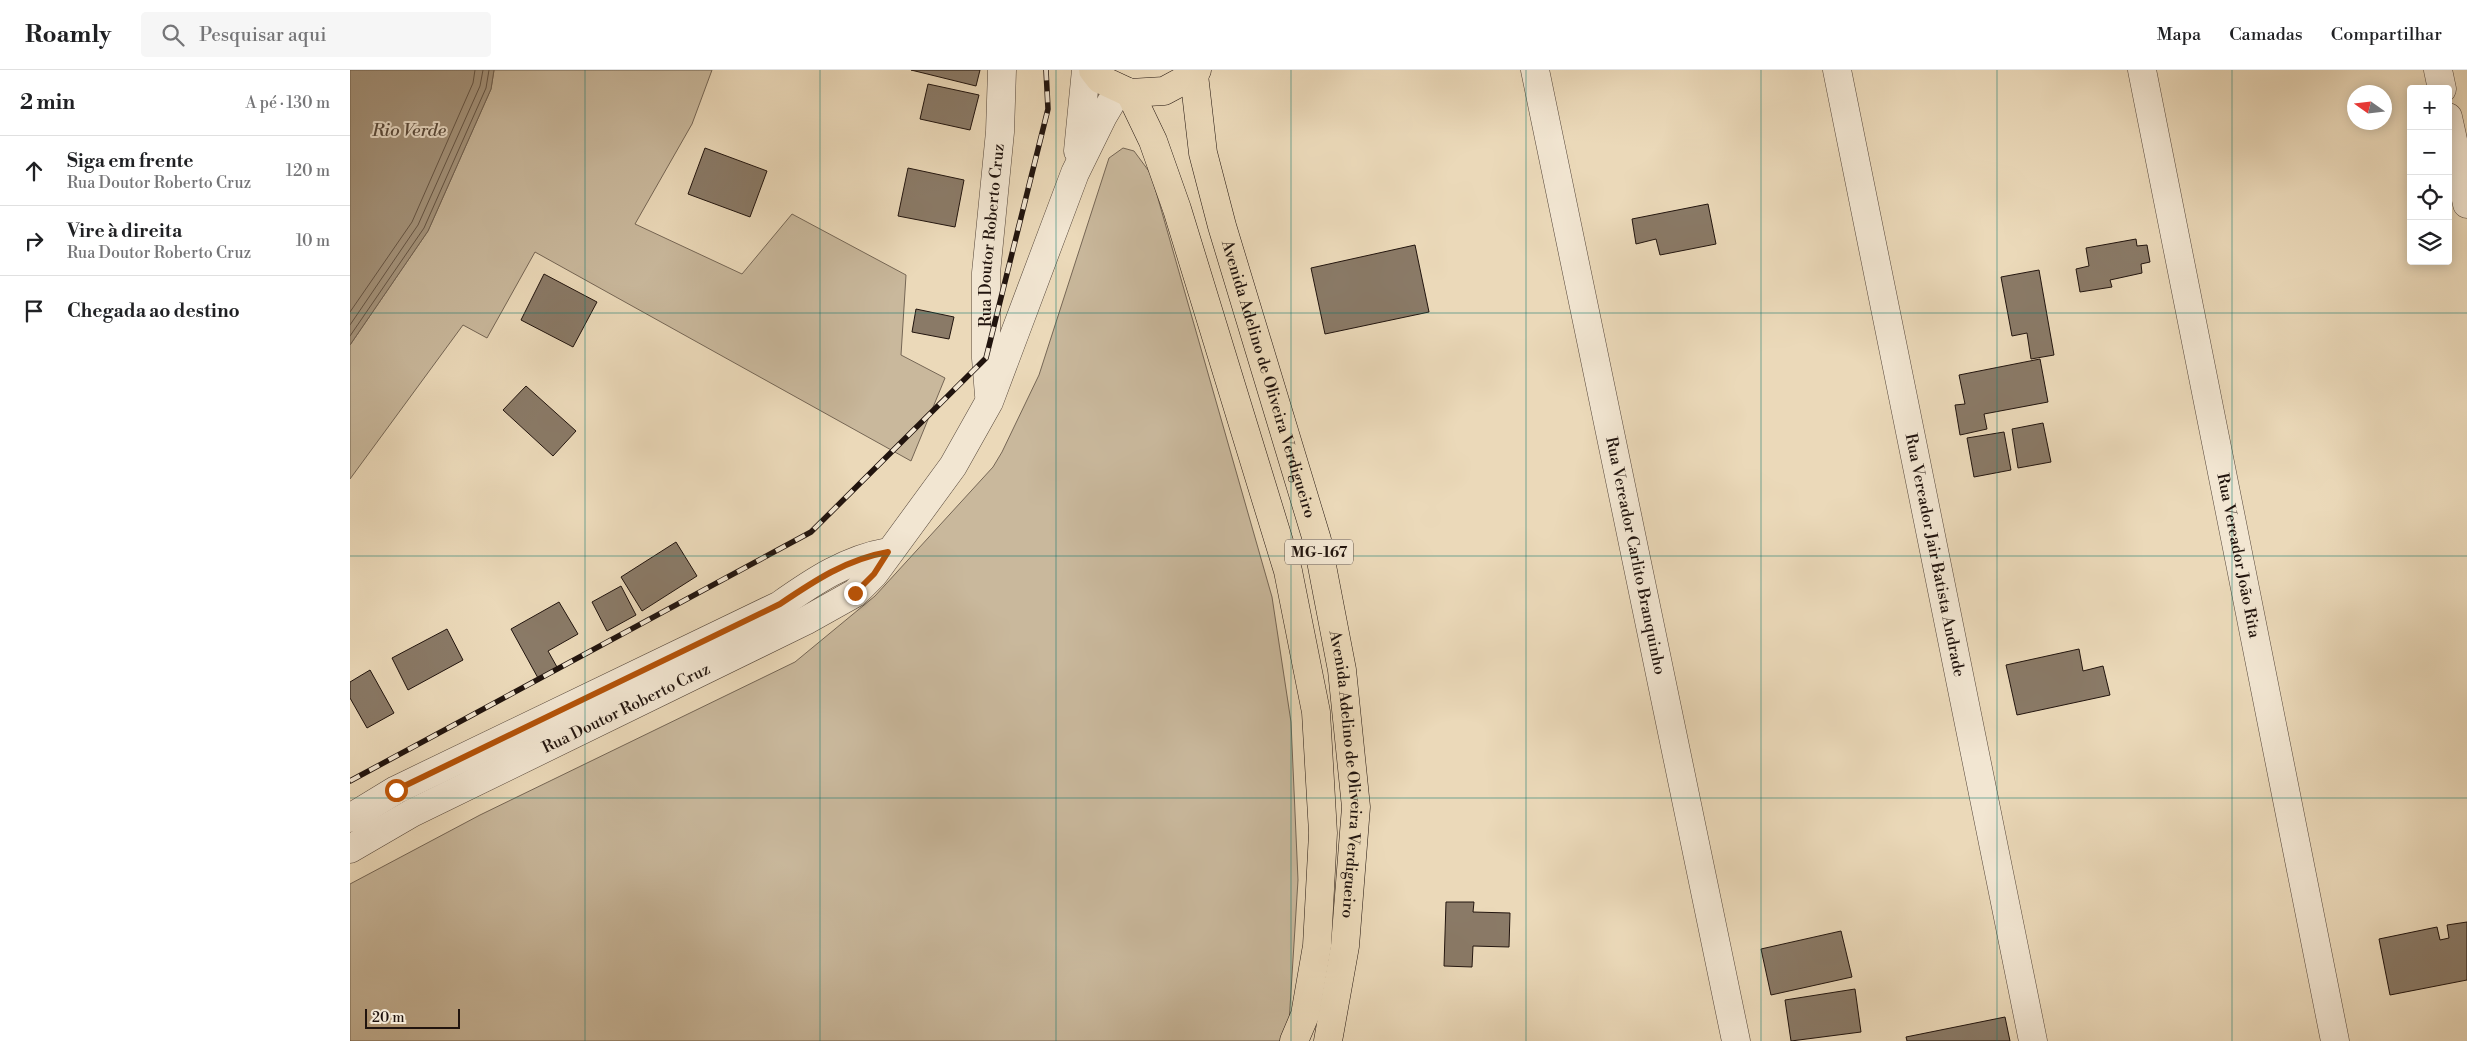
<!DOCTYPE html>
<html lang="pt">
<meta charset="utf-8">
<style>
:root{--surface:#fff;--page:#f6f6f6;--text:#202124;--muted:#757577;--line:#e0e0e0}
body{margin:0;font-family:"Libre Bodoni",serif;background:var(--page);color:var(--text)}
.controls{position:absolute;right:15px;top:15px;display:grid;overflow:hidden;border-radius:5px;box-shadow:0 2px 12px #0003}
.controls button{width:45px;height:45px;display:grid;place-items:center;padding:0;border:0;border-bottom:1px solid var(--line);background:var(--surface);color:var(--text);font:25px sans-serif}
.compass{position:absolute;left:1997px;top:15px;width:45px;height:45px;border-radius:50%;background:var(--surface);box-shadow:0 2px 12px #0003;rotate:284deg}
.scale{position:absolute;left:15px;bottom:12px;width:95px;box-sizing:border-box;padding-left:5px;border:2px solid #21140e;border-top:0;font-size:14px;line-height:18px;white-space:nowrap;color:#21140e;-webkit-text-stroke:4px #f2e6d2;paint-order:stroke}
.stop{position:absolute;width:15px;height:15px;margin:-11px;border:4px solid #b45309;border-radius:50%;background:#fff}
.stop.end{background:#b45309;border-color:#fff;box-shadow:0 1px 5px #0008}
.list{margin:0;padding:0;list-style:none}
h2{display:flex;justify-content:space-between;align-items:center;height:65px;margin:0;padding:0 20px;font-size:21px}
h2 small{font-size:16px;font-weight:400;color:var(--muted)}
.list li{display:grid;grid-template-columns:32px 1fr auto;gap:15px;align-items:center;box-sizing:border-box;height:70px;padding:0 20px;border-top:1px solid var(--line)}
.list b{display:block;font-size:19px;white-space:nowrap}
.list p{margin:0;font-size:16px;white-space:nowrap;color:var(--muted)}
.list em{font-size:16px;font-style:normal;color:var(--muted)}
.icon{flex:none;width:28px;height:28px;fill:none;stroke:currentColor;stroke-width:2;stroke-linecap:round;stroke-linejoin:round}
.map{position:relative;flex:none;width:2117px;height:971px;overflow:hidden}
header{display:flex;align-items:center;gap:30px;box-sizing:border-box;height:70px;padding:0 25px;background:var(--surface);border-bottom:1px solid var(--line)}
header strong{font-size:24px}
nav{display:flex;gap:28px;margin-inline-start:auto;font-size:18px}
.search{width:350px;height:45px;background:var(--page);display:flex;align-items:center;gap:12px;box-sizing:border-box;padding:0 18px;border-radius:5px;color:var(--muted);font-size:19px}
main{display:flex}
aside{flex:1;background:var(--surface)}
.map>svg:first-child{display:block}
.green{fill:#c9b89c;stroke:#756655}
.water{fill:#a6967f;stroke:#716252}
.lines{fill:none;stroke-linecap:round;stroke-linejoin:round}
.shore{stroke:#645546;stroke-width:1}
.building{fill:#8a7a67;stroke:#21140e}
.minor-casing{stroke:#544539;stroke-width:29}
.primary-casing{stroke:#21140e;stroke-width:29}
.minor{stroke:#f2e6d2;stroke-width:28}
.primary{stroke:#ebd9b9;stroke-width:28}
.rail-casing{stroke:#21140e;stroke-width:5.5}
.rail{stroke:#f2e6d2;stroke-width:4;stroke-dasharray:11;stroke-linecap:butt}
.route{stroke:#b45309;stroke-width:6}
.grid{fill:none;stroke:#0f766e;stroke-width:1;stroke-opacity:0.55}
.labels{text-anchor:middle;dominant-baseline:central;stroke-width:4;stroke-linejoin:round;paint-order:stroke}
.shield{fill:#f2e6d2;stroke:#605349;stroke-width:1}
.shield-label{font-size:15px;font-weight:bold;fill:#21140e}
.street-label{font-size:16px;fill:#21140e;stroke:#f2e6d2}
.water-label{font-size:18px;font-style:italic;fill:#56483b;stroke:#f2e6d2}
</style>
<header>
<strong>Roamly</strong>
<div class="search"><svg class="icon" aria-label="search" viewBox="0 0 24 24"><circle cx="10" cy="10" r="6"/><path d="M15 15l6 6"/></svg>Pesquisar aqui</div>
<nav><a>Mapa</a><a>Camadas</a><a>Compartilhar</a></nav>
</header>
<main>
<aside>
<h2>2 min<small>A pé · 130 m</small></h2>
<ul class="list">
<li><svg class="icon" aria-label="ahead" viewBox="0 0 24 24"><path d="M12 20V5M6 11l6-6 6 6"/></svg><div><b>Siga em frente</b><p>Rua Doutor Roberto Cruz</p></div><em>120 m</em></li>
<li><svg class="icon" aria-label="right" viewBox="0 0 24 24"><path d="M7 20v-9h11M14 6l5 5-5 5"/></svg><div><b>Vire à direita</b><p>Rua Doutor Roberto Cruz</p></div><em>10 m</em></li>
<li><svg class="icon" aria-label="arrive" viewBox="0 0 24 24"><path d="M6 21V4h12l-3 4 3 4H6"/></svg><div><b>Chegada ao destino</b></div></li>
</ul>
</aside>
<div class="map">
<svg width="2117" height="971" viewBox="0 0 2117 971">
<rect width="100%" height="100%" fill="#ebd9b9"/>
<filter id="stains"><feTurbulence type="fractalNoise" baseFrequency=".004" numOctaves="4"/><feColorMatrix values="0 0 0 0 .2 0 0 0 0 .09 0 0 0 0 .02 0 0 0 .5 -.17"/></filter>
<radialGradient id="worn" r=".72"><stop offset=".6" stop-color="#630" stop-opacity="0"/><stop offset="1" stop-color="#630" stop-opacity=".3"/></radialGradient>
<g class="green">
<polygon points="144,0 362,0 342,54 285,154 392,204 442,144 556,205 551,285 595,308 561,391 185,182 137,268 113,255 0,409 0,275 78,161 141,19"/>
<polygon points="773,78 784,81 801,104 922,527 941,652 948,810 939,953 930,971 0,971 0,814 130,745 445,592 525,526 643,397 652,382 689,305 759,88"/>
</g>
<polygon class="water" points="0,0 144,0 141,19 78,161 0,275"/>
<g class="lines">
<g class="shore">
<polyline points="0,242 62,152 123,13 125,0"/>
<polyline points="0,255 68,155 130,16 133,0"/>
<polyline points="0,266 74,158 136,18 139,0"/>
</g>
</g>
<g class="building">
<polygon points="561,0 630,0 626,16"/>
<polygon points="578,14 629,25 620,60 570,49"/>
<polygon points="355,78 417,101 400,147 338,124"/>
<polygon points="558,98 614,110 605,157 548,146"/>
<polygon points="1358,134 1366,174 1310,185 1306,169 1286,174 1282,149"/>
<polygon points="1786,169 1787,176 1797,175 1800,192 1791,194 1792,203 1760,210 1762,217 1730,222 1726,199 1739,196 1736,178"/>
<polygon points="1065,175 1079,242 975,264 961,198"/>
<polygon points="1689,200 1704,285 1681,289 1677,263 1662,266 1651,207"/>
<polygon points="194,204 247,232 223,277 171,250"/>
<polygon points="566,239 604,247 599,269 562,262"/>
<polygon points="1690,289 1698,332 1634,344 1637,359 1610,365 1605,335 1615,334 1609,305"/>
<polygon points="176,316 226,361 203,386 153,340"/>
<polygon points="1693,353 1701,392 1668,398 1662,359"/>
<polygon points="1654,362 1661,400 1624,407 1617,368"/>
<polygon points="326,472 347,506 292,541 271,507"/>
<polygon points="271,516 286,545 257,561 242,532"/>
<polygon points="209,532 228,564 198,581 207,597 188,608 161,559"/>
<polygon points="97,559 113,590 58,620 42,588"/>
<polygon points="1729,579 1733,601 1753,596 1760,625 1667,645 1656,595"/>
<polygon points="20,600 44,643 17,658 0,628 0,612"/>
<polygon points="1096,832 1124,832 1123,842 1160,843 1159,877 1123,876 1122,897 1094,896"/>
<polygon points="2117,852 2117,910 2040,925 2029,869 2087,857 2090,870 2099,868 2097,855"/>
<polygon points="1491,861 1502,907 1421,925 1411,879"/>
<polygon points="1505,919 1511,962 1441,971 1435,930"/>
<polygon points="1655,947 1660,971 1557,971 1556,967"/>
</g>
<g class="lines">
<g class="minor-casing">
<g id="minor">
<path id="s1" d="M 1185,0 L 1386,971"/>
<path id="s2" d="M 1487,0 L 1683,971"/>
<path id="s3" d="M 1792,0 L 1985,971"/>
<polyline points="2088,0 2092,19"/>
<polyline points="2098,47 2117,134"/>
<polyline points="728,81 736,0"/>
<path id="s4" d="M 639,325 L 636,288 L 636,203 L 650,62 L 652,0"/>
<path d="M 0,748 L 46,720 L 430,535 C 464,511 497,489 538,482"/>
<path id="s5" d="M 0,779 L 62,743 L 455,551 L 505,523 L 524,504 L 603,396 L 639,332 L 725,103 L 753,46 L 769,19"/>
</g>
</g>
<g class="primary-casing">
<g id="primary">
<polyline points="743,0 750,9 780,23 814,21 844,5 847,0"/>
<path id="s6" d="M 844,5 L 853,83 L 872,156 L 967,470 L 992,600 L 1006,737 L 995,876 L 978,971"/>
<polyline points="780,23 803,71 827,139 938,501 966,642 973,763 967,876 955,945 944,971"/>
</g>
</g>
<use href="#minor" class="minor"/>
<use href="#primary" class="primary"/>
<g class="rail-casing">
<polyline id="rail" points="0,711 461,462 636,288 698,39 696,0"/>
</g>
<use href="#rail" class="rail"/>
</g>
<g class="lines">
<path class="route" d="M 46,720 L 430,534 C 464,511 497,489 538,482 L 524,504 L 505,523"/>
</g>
<path class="grid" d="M 235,0 L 235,971M 470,0 L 470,971M 706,0 L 706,971M 941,0 L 941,971M 1176,0 L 1176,971M 1411,0 L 1411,971M 1647,0 L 1647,971M 1882,0 L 1882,971M 0,243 L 2117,243M 0,486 L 2117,486M 0,728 L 2117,728"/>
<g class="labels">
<rect class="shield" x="935" y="469.5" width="68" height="25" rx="4"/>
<g class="shield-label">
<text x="969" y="482">MG-167</text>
</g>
<g class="street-label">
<text stroke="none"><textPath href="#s4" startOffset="160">Rua Doutor Roberto Cruz</textPath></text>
<text stroke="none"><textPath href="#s6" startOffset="314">Avenida Adelino de Oliveira Verdigueiro</textPath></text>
<text stroke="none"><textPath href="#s1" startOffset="496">Rua Vereador Carlito Branquinho</textPath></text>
<text stroke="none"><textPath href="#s2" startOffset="495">Rua Vereador Jair Batista Andrade</textPath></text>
<text stroke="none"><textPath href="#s3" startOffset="495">Rua Vereador João Rita</textPath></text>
<text stroke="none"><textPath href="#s5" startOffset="310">Rua Doutor Roberto Cruz</textPath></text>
<text stroke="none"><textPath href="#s6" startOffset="719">Avenida Adelino de Oliveira Verdigueiro</textPath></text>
</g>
<g class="water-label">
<text x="59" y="60">Rio Verde</text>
</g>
</g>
<rect width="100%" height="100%" filter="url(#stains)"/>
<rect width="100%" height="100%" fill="url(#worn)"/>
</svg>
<div class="controls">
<button>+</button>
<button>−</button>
<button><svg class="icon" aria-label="locate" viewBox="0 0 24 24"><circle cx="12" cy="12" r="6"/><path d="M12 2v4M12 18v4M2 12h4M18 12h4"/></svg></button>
<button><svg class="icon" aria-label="layers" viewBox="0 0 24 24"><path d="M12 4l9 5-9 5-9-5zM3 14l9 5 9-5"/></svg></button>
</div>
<svg class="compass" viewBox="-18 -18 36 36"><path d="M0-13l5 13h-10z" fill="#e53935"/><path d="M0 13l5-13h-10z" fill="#757577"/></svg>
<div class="scale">20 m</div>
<div class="stop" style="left:46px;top:720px"></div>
<div class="stop end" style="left:505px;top:523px"></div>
</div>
</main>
